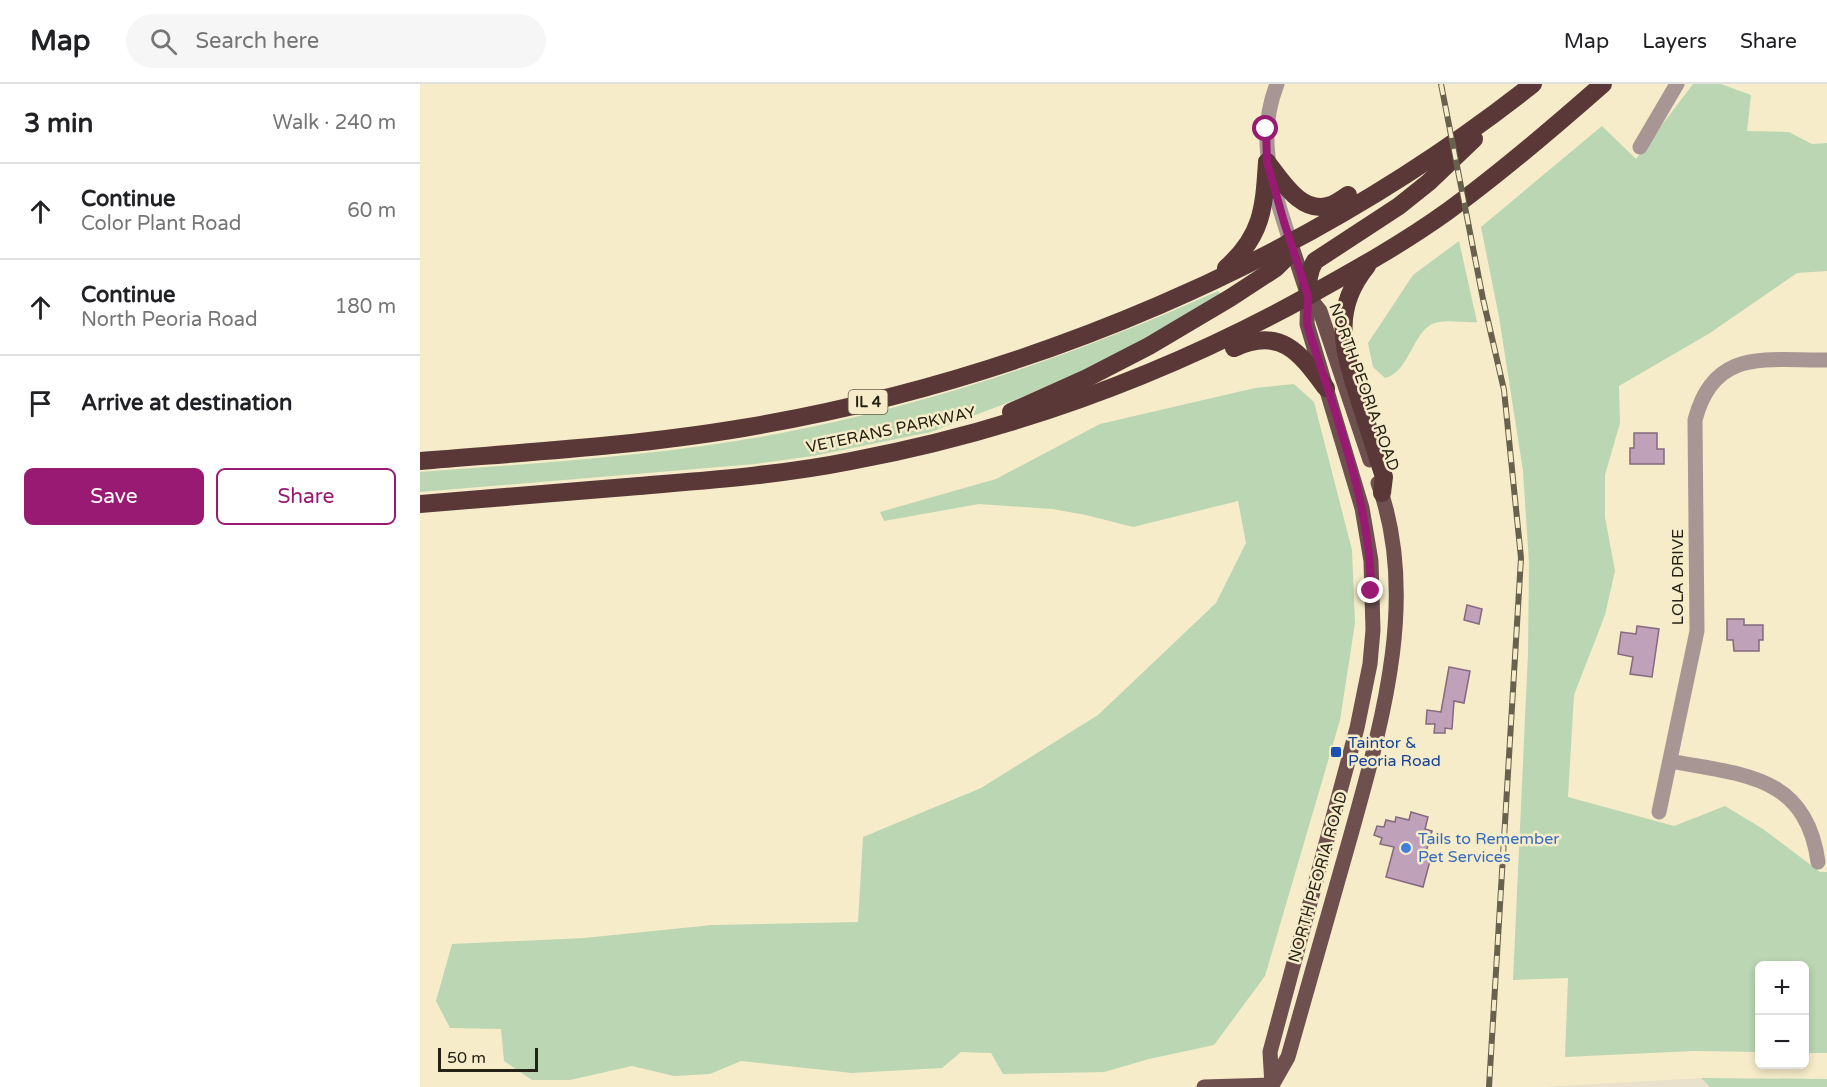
<!DOCTYPE html>
<meta charset="utf-8">
<style>
:root{--surface:#fff;--page:#f6f6f6;--text:#202124;--muted:#757577;--line:#e0e0e0;--accent:#981a72}
body{margin:0;font-family:"Varela Round",sans-serif;background:var(--page);color:var(--text)}
.controls{position:absolute;right:18px;bottom:18px;display:grid;overflow:hidden;border-radius:9px;box-shadow:0 3px 9px #0003}
.controls button{width:54px;height:54px;display:grid;place-items:center;padding:0;border:0;border-bottom:2px solid var(--line);background:var(--surface);color:var(--text);font:30px sans-serif}
.scale{position:absolute;left:18px;bottom:15px;width:100px;box-sizing:border-box;padding-left:6px;border:3px solid #252114;border-top:0;font-size:16px;line-height:21px;white-space:nowrap;color:#252114;-webkit-text-stroke:4px #f6ecc9;paint-order:stroke}
.stop{position:absolute;width:18px;height:18px;margin:-14px;border:4px solid #981a72;border-radius:50%;background:#fff}
.stop.end{background:#981a72;border-color:#fff;box-shadow:0 2px 6px #0008}
.list{margin:0;padding:0;list-style:none}
h2{display:flex;justify-content:space-between;align-items:center;height:78px;margin:0;padding:0 24px;font-size:26px}
h2 small{font-size:20px;font-weight:400;color:var(--muted)}
.list li{display:grid;grid-template-columns:39px 1fr auto;gap:18px;align-items:center;box-sizing:border-box;height:96px;padding:0 24px;border-top:2px solid var(--line)}
.list b{display:block;font-size:22px;white-space:nowrap}
.list p{margin:0;font-size:20px;white-space:nowrap;color:var(--muted)}
.list em{font-size:20px;font-style:normal;color:var(--muted)}
.actions{display:flex;gap:12px;padding:18px 24px}
.actions a{flex:1;padding:14px 0;border:2px solid var(--accent);border-radius:9px;text-align:center;font-size:21px;color:var(--accent)}
.actions .main{background:var(--accent);color:#fff}
.icon{flex:none;width:33px;height:33px;fill:none;stroke:currentColor;stroke-width:2;stroke-linecap:round;stroke-linejoin:round}
.map{position:relative;flex:none;width:1407px;height:1003px;overflow:hidden}
header{display:flex;align-items:center;gap:36px;box-sizing:border-box;height:84px;padding:0 30px;background:var(--surface);border-bottom:2px solid var(--line)}
header strong{font-size:28px}
nav{display:flex;gap:33px;margin-inline-start:auto;font-size:21px}
.search{width:420px;height:54px;background:var(--page);display:flex;align-items:center;gap:15px;box-sizing:border-box;padding:0 21px;border-radius:33px;color:var(--muted);font-size:22px}
main{display:flex}
aside{flex:1;background:var(--surface)}
.map>svg:first-child{display:block}
.industrial{fill:#e9e1cc}
.green{fill:#bbd6b3}
.building{fill:#bfa1b9;stroke:#84697f;stroke-width:1.5}
.lines{fill:none;stroke-linecap:round;stroke-linejoin:round}
.minor{stroke:#a89695;stroke-width:15}
.major{stroke:#6e504f;stroke-width:15}
.highway{stroke:#593837;stroke-width:18}
.rail-casing{stroke:#67614d;stroke-width:6}
.rail{stroke:#f6ecc9;stroke-width:4;stroke-dasharray:11;stroke-linecap:butt}
.route{stroke:#981a72;stroke-width:8}
.transit-dot{fill:#1a4fb4;stroke:#f6ecc9;stroke-width:2}
.shop-dot{fill:#3f7fe0;stroke:#f6ecc9;stroke-width:2}
.labels{text-anchor:middle;dominant-baseline:central;stroke-width:5;stroke-linejoin:round;paint-order:stroke}
.shield{fill:#f6ecc9;stroke:#645e4a;stroke-width:1.5}
.shield-label{font-size:15px;font-weight:bold;fill:#252114}
.street-label{font-size:16px;fill:#252114;stroke:#f6ecc9}
.transit-label{font-size:16px;fill:#164399;stroke:#f6ecc9;text-anchor:start}
.shop-label{font-size:16px;fill:#366cbe;stroke:#f6ecc9;text-anchor:start}
</style>
<header>
<strong>Map</strong>
<div class="search"><svg class="icon" aria-label="search" viewBox="0 0 24 24"><circle cx="10" cy="10" r="6"/><path d="M15 15l6 6"/></svg>Search here</div>
<nav><a>Map</a><a>Layers</a><a>Share</a></nav>
</header>
<main>
<aside>
<h2>3 min<small>Walk · 240 m</small></h2>
<ul class="list">
<li><svg class="icon" aria-label="ahead" viewBox="0 0 24 24"><path d="M12 20V5M6 11l6-6 6 6"/></svg><div><b>Continue</b><p>Color Plant Road</p></div><em>60 m</em></li>
<li><svg class="icon" aria-label="ahead" viewBox="0 0 24 24"><path d="M12 20V5M6 11l6-6 6 6"/></svg><div><b>Continue</b><p>North Peoria Road</p></div><em>180 m</em></li>
<li><svg class="icon" aria-label="arrive" viewBox="0 0 24 24"><path d="M6 21V4h12l-3 4 3 4H6"/></svg><div><b>Arrive at destination</b></div></li>
</ul>
<div class="actions"><a class="main">Save</a><a>Share</a></div>
</aside>
<div class="map">
<svg width="1407" height="1003" viewBox="0 0 1407 1003">
<rect width="100%" height="100%" fill="#f6ecc9"/>
<polygon class="industrial" points="1281,994 1290,1003 1121,1003"/>
<g class="green">
<polygon points="1273,0 1301,0 1331,11 1327,47 1369,48 1392,60 1407,59 1407,187 1377,189 1290,249 1199,302 1200,339 1185,391 1185,433 1195,487 1185,531 1154,611 1148,713 1254,742 1305,722 1343,745 1400,788 1407,788 1407,969 1385,969 1384,882 1340,882 1339,968 1273,967 1145,973 1148,894 1093,896 1108,569 1109,479 1103,387 1079,233 1061,143 1182,42 1216,75"/>
<path d="M 1039,157 L 1057,238 C 1046,239 1030,236 1019,238 C 993,241 991,288 965,294 L 953,283 L 948,259 L 993,191 Z"/>
<path d="M 798,207 L 801,211 L 703,266 L 665,285 L 600,314 L 511,348 L 393,372 L 335,380 L 0,408 L 0,388 C 131,378 263,371 391,343 C 532,313 667,266 798,207 Z"/>
<polygon points="874,300 894,318 932,466 935,539 920,636 845,892 794,961 729,975 684,988 583,990 571,969 541,968 522,984 432,989 321,977 290,990 254,992 212,982 150,996 112,996 84,977 81,945 30,944 16,917 32,860 164,854 292,841 438,838 443,753 561,704 678,631 796,519 826,459 818,417 713,443 666,431 632,425 559,420 464,437 460,428 576,395 680,340 835,304"/>
<polygon points="1281,994 1407,995 1407,1003 1290,1003"/>
</g>
<g class="building">
<polygon points="1214,349 1237,349 1237,365 1244,365 1244,380 1210,380 1210,364 1214,364"/>
<polygon points="1047,521 1062,525 1059,540 1044,536"/>
<polygon points="1307,535 1324,535 1324,541 1343,541 1343,556 1339,556 1339,567 1314,567 1313,556 1307,556"/>
<polygon points="1217,542 1239,545 1232,593 1210,590 1213,573 1198,570 1201,548 1216,550"/>
<polygon points="1029,583 1050,587 1044,619 1034,617 1032,645 1025,644 1025,649 1014,649 1015,640 1006,640 1007,626 1021,628"/>
<polygon points="991,728 1008,733 1005,745 1012,747 1004,775 1010,777 1003,803 966,793 974,763 960,760 962,754 954,751 957,742 964,743 966,736 975,738 976,733 989,736"/>
</g>
<g class="lines">
<g class="minor">
<path d="M 857,0 C 835,56 853,103 870,157"/>
<polyline points="1220,63 1257,0"/>
<path d="M 1250,677 C 1322,691 1386,690 1398,778"/>
<path d="M 1239,728 L 1277,547 L 1275,336 C 1294,263 1346,277 1407,276"/>
</g>
<g class="major">
<polyline points="870,157 888,212 900,227 950,376"/>
<polyline points="852,1001 850,968 937,644 950,580 953,546 951,477 942,424 887,240 888,212"/>
<polyline points="784,1003 852,1001"/>
<path d="M 851,1003 L 868,973 C 889,900 910,827 930,754 C 961,642 1000,514 958,399"/>
</g>
<g class="highway">
<path d="M 847,78 C 861,96 882,132 911,121 C 917,119 923,114 928,111"/>
<path d="M 947,182 C 910,227 924,267 940,318 C 948,343 956,368 964,393 L 962,409"/>
<path d="M 806,184 C 843,151 844,123 847,78"/>
<path d="M 888,212 C 888,199 888,188 895,177 L 979,122 L 1009,98 L 1054,55"/>
<path d="M 814,264 C 861,242 880,269 906,304"/>
<polyline points="591,328 667,294 729,262 810,214 856,184 865,175 870,157"/>
<path d="M 0,377 C 108,368 216,362 323,344 C 607,296 886,179 1113,0"/>
<path d="M 0,420 C 73,414 146,408 219,402 C 290,396 361,391 431,377 C 592,347 747,290 890,211 C 937,185 985,158 1028,127 C 1082,88 1133,44 1183,0"/>
</g>
<g class="rail-casing">
<polyline id="rail" points="1021,0 1063,215 1084,306 1101,474 1069,1003"/>
</g>
<use href="#rail" class="rail"/>
</g>
<g class="lines">
<path class="route" d="M 846,45 L 847,78 L 864,138 L 888,212 L 887,240 C 913,326 951,417 951,507"/>
</g>
<rect class="transit-dot" x="910" y="662" width="12" height="12" rx="3"/>
<circle class="shop-dot" cx="986" cy="764" r="6"/>
<g class="labels">
<rect class="shield" x="428.5" y="306" width="39" height="24" rx="4.5"/>
<g class="shield-label">
<text x="448" y="318">IL 4</text>
</g>
<g class="street-label">
<text transform="translate(944 303) rotate(70)">NORTH PEORIA ROAD</text>
<text transform="translate(471 346) rotate(-12)">VETERANS PARKWAY</text>
<text transform="translate(1258 493) rotate(-90)">LOLA DRIVE</text>
<text transform="translate(898 793) rotate(-74)">NORTH PEORIA ROAD</text>
</g>
<g class="transit-label">
<text x="928" y="659">Taintor &amp;<tspan x="928" dy="18">Peoria Road</tspan></text>
</g>
<g class="shop-label">
<text x="998" y="755">Tails to Remember<tspan x="998" dy="18">Pet Services</tspan></text>
</g>
</g>
</svg>
<div class="controls">
<button>+</button>
<button>−</button>
</div>
<div class="scale">50 m</div>
<div class="stop" style="left:846px;top:45px"></div>
<div class="stop end" style="left:951px;top:507px"></div>
</div>
</main>
